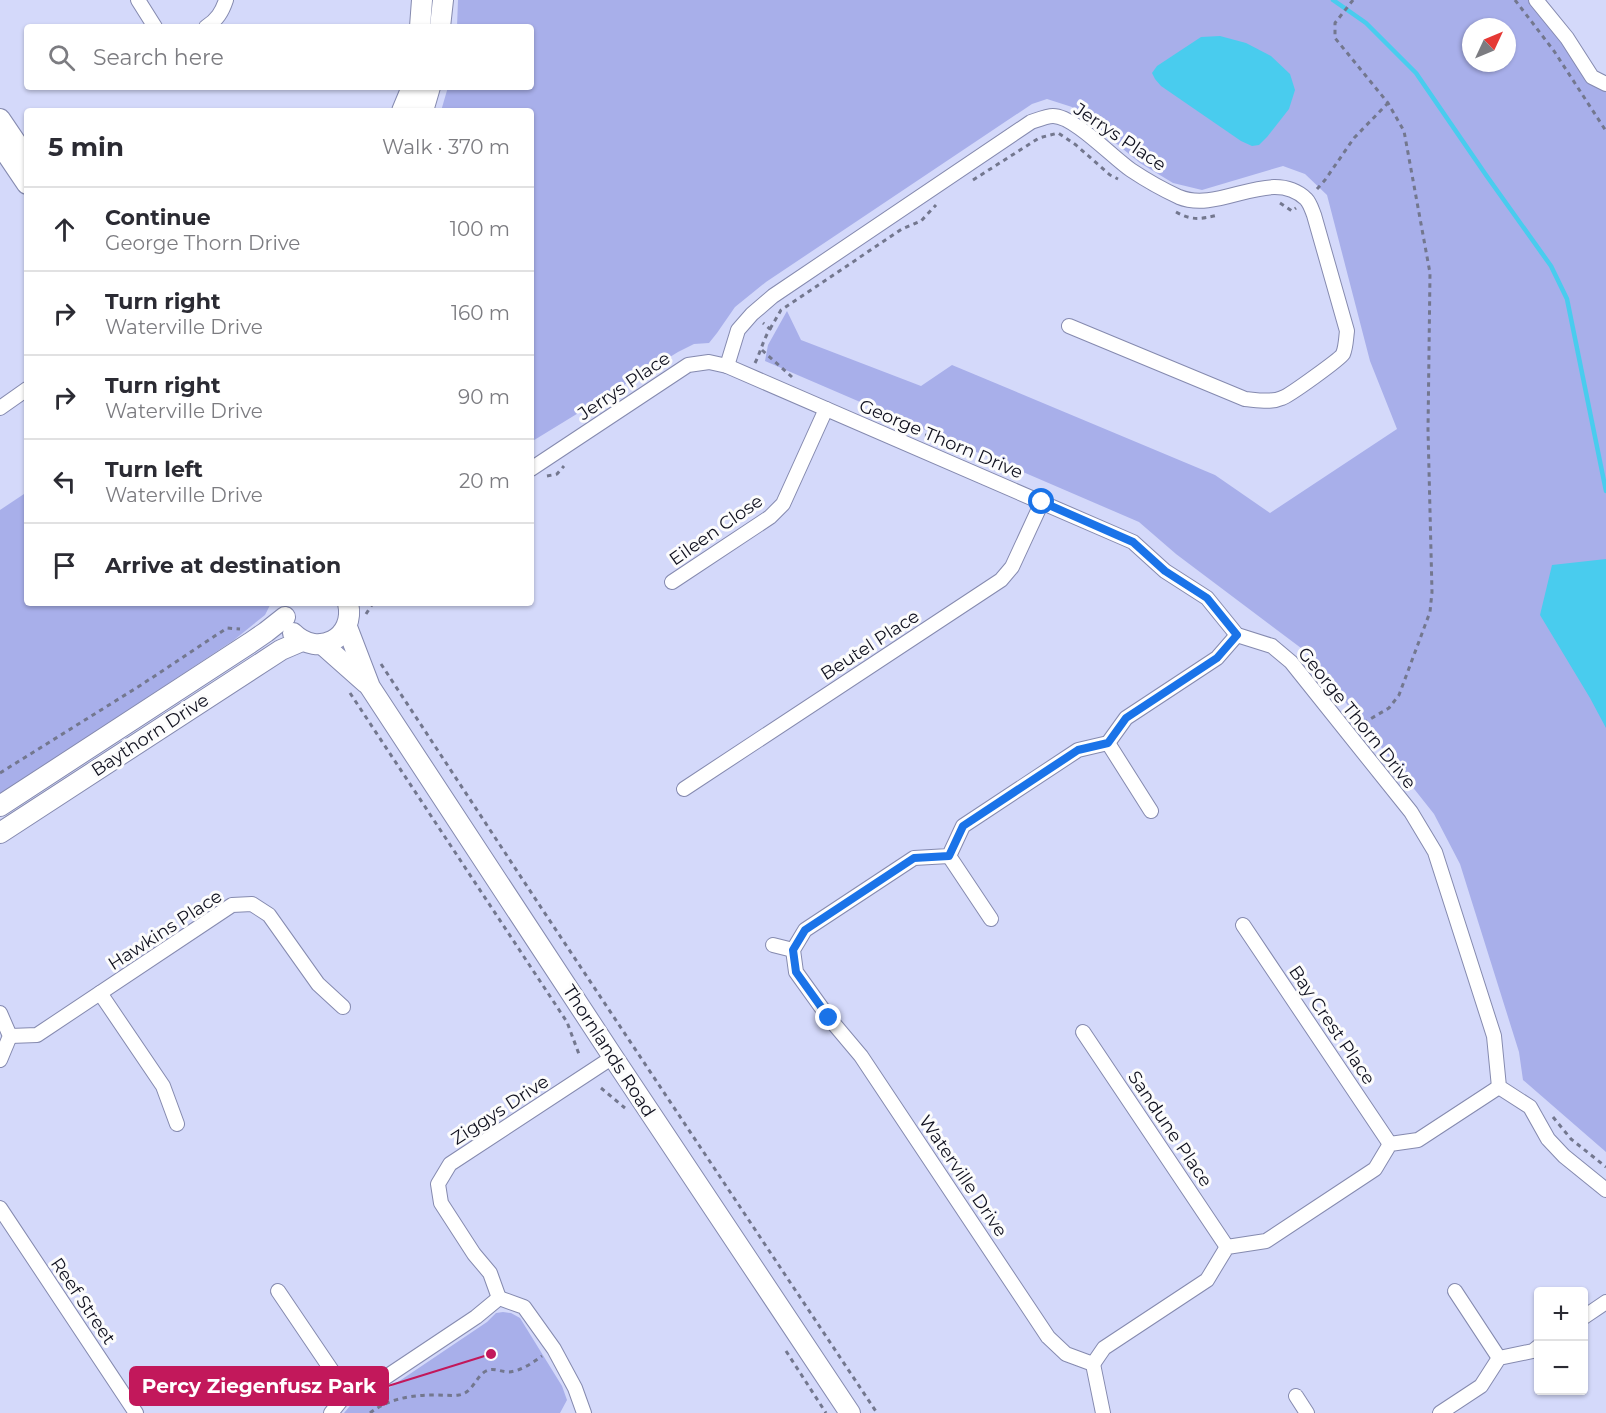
<!DOCTYPE html>
<meta charset="utf-8">
<style>
:root{--surface:#fff;--page:#f7f7f7;--text:#2b2b33;--muted:#7c7c81;--line:#e1e1e2}
body{margin:0;font-family:Montserrat,sans-serif;background:var(--page);color:var(--text)}
.controls{position:absolute;right:18px;bottom:18px;display:grid;overflow:hidden;border-radius:6px;box-shadow:0 2px 4px #0004}
.controls button{width:54px;height:54px;display:grid;place-items:center;padding:0;border:0;border-bottom:2px solid var(--line);background:var(--surface);color:var(--text);font:30px sans-serif}
.compass{position:absolute;left:1462px;top:18px;width:54px;height:54px;border-radius:50%;background:var(--surface);box-shadow:0 2px 4px #0004;rotate:46deg}
.stop{position:absolute;width:18px;height:18px;margin:-14px;border:4px solid #1a73e8;border-radius:50%;background:#fff}
.stop.end{background:#1a73e8;border-color:#fff;box-shadow:0 2px 6px #0008}
.list{margin:0;padding:0;list-style:none}
h2{display:flex;justify-content:space-between;align-items:center;height:78px;margin:0;padding:0 24px;font-size:26px}
h2 small{font-size:20px;font-weight:400;color:var(--muted)}
.list li{display:grid;grid-template-columns:39px 1fr auto;gap:18px;align-items:center;box-sizing:border-box;height:84px;padding:0 24px;border-top:2px solid var(--line)}
.list b{display:block;font-size:22px;white-space:nowrap}
.list p{margin:0;font-size:20px;white-space:nowrap;color:var(--muted)}
.list em{font-size:20px;font-style:normal;color:var(--muted)}
.icon{flex:none;width:33px;height:33px;fill:none;stroke:currentColor;stroke-width:2;stroke-linecap:round;stroke-linejoin:round}
.map{position:relative;flex:none;width:1606px;height:1413px;overflow:hidden}
.search{position:absolute;background:var(--surface);box-shadow:0 2px 4px #0004;left:24px;top:24px;width:510px;height:66px;display:flex;align-items:center;gap:15px;box-sizing:border-box;padding:0 21px;border-radius:6px;color:var(--muted);font-size:22px}
.panel{position:absolute;background:var(--surface);box-shadow:0 2px 4px #0004;left:24px;top:108px;width:510px;height:498px;border-radius:6px}
.map>svg:first-child{display:block}
.green{fill:#a8afea;fill-rule:evenodd}
.water{fill:#49ccee}
.lines{fill:none;stroke-linecap:round;stroke-linejoin:round}
.stream{stroke:#49ccee;stroke-width:4.5}
.street-casing{stroke:#858aaf;stroke-width:16}
.secondary-casing{stroke:#858aaf;stroke-width:22}
.path{stroke:#73778e;stroke-width:3;stroke-dasharray:4.5 4.5;stroke-linecap:butt}
.street{stroke:#fff;stroke-width:14}
.secondary{stroke:#fff;stroke-width:20}
.route{stroke:#1a73e8;stroke-width:8}
.labels{text-anchor:middle;dominant-baseline:central;stroke-width:6;stroke-linejoin:round;paint-order:stroke}
.street-label{font-size:18px;fill:#10111f;stroke:#fcfcfc}
.leader{fill:none;stroke:#c2185b;stroke-width:2}
.callout-dot{fill:#c2185b;stroke:#fcfcfc;stroke-width:2}
.callout{fill:#c2185b;stroke:#c2185b;stroke-width:2}
.callout-label{font-size:20px;text-anchor:middle;font-weight:bold;fill:#fff}
</style>
<div class="map">
<svg width="1606" height="1413" viewBox="0 0 1606 1413">
<rect width="100%" height="100%" fill="#d4d9fa"/>
<g class="green">
<path d="M 458,0 L 1536,0 L 1606,84 L 1606,1152 L 1523,1080 L 1519,1052 L 1460,864 L 1434,814 L 1305,651 L 1176,554 L 1139,522 L 765,361 L 768,345 L 787,311 L 801,340 L 921,386 L 952,365 L 1215,475 L 1270,513 L 1397,429 L 1370,361 L 1327,195 L 1305,174 L 1283,166 L 1202,190 L 1173,183 L 1140,163 L 1072,107 L 1047,99 L 1032,104 L 766,282 L 735,307 L 717,333 L 709,343 L 694,344 L 678,352 L 531,442 L 531,111 L 441,111 L 448,87 L 531,87 L 531,27 L 457,27 ZM 1471,27 L 1507,27 L 1507,63 L 1471,63 Z"/>
<polygon points="27,492 27,603 271,603 265,615 234,640 0,795 0,510"/>
<polygon points="503,1312 511,1313 520,1318 562,1386 567,1400 560,1413 344,1413 354,1401 386,1390 487,1322 496,1313"/>
</g>
<g class="water">
<polygon points="1220,36 1246,43 1271,56 1290,74 1295,90 1289,109 1267,137 1259,145 1252,146 1241,141 1161,86 1155,79 1152,73 1157,66 1201,37"/>
<polygon points="1606,559 1606,728 1590,698 1540,615 1552,565"/>
</g>
<g class="lines">
<polyline class="stream" points="1333,0 1366,23 1416,73 1486,175 1551,266 1567,299 1606,491"/>
<g class="street-casing">
<g id="street">
<polyline points="138,0 155,27"/>
<polyline points="1536,0 1567,38 1592,77 1606,84"/>
<path d="M 206,27 C 217,20 222,12 226,0"/>
<path d="M 727,366 L 738,330 L 752,314 L 773,296 L 1031,122 C 1037,120 1047,116 1053,116 C 1074,116 1112,157 1131,170 C 1143,178 1166,191 1179,197 C 1220,214 1271,166 1306,199 C 1310,203 1312,210 1314,215 L 1347,331 C 1346,338 1346,347 1343,354 C 1340,359 1289,396 1282,398 C 1271,403 1257,400 1245,399 L 1069,326"/>
<polyline points="0,408 27,389"/>
<polyline points="531,469 688,365 709,362 727,366 1133,542 1165,571 1207,598 1237,635 1272,646 1291,662 1411,812 1435,852 1494,1036 1499,1087 1530,1107 1548,1139 1564,1156 1606,1190"/>
<polyline points="672,582 770,517 783,504 826,409"/>
<polyline points="1108,743 1151,811"/>
<polyline points="684,789 1001,580 1012,567 1042,502"/>
<polyline points="949,856 991,919"/>
<polyline points="1243,925 1390,1144"/>
<polyline points="773,945 793,950"/>
<polyline points="100,993 163,1086 177,1124"/>
<polyline points="0,1013 10,1036 0,1060"/>
<polyline points="1083,1032 1227,1247"/>
<polyline points="10,1036 37,1035 232,905 252,904 269,915 318,984 343,1007"/>
<polyline points="0,1208 136,1413"/>
<polyline points="278,1291 347,1393"/>
<polyline points="1455,1291 1499,1358"/>
<polyline points="499,1298 490,1273 474,1254 441,1203 438,1184 450,1164 613,1057"/>
<polyline points="499,1298 524,1307 554,1349 575,1388 584,1413"/>
<polyline points="1584,1317 1606,1302"/>
<polyline points="1093,1364 1104,1348 1207,1280 1227,1247 1266,1241 1375,1169 1390,1144 1418,1140 1499,1087"/>
<polyline points="1296,1396 1307,1413"/>
<polyline points="331,1413 347,1393 374,1385 476,1317 499,1298"/>
<polyline points="1103,1413 1093,1364 1066,1354 1048,1337 861,1056 829,1018 796,972 793,950 805,930 914,858 949,856 963,826 1078,750 1108,743 1126,718 1217,658 1237,635"/>
<polyline points="1440,1413 1481,1386 1499,1358 1533,1351 1538,1347"/>
</g>
</g>
<g class="secondary-casing">
<g id="secondary">
<polyline points="420,27 422,0"/>
<polyline points="440,27 443,0"/>
<polyline points="402,111 412,87"/>
<polyline points="423,111 430,87"/>
<polyline points="0,119 27,159"/>
<polyline points="0,144 27,184"/>
<polyline points="347,627 370,687 613,1057 850,1413"/>
<path d="M 293,633 C 318,658 356,638 348,603"/>
<polyline points="322,644 366,683"/>
<polyline points="0,806 250,643 266,632 285,617"/>
<polyline points="0,833 281,650 302,641"/>
</g>
</g>
<g class="path">
<polyline points="1353,0 1335,23 1335,38 1388,103 1404,131 1430,273 1428,430 1432,592 1430,612 1399,695 1389,708 1360,725"/>
<polyline points="1515,0 1554,51 1606,131"/>
<polyline points="973,180 1039,138 1058,133 1076,145 1110,175 1118,179"/>
<polyline points="1317,189 1325,180 1354,138 1388,103"/>
<polyline points="1280,203 1292,211 1296,208"/>
<path d="M 1176,212 C 1192,221 1201,219 1218,215"/>
<polyline points="770,329 781,310 902,229 921,221 936,205"/>
<polyline points="762,350 792,377"/>
<path d="M 755,363 C 761,351 763,340 770,329 L 763,323"/>
<polyline points="925,435 941,438 956,449"/>
<polyline points="547,476 557,474 564,466"/>
<polyline points="366,614 373,603"/>
<polyline points="381,664 542,909 877,1413"/>
<polyline points="350,693 567,1022 580,1057"/>
<polyline points="0,773 141,685 227,628 240,629"/>
<polyline points="601,1088 625,1108"/>
<polyline points="1553,1117 1571,1139 1606,1167"/>
<polyline points="786,1351 826,1413"/>
<path d="M 370,1413 C 390,1398 412,1395 436,1395 C 444,1395 452,1396 459,1395 C 473,1393 475,1377 486,1371 C 494,1367 500,1372 509,1372 C 521,1371 532,1363 542,1356"/>
</g>
<use href="#street" class="street"/>
<use href="#secondary" class="secondary"/>
</g>
<g class="lines">
<polyline class="route" points="829,1018 796,972 793,950 805,930 914,858 949,856 963,826 1078,750 1108,743 1126,718 1217,658 1237,635 1207,598 1165,571 1133,542 1042,502"/>
</g>
<g class="labels">
<g class="street-label">
<text transform="translate(1120 137) rotate(34)">Jerrys Place</text>
<text transform="translate(624 386) rotate(-34)">Jerrys Place</text>
<text transform="translate(941 439) rotate(23)">George Thorn Drive</text>
<text transform="translate(716 530) rotate(-35)">Eileen Close</text>
<text transform="translate(870 645) rotate(-33)">Beutel Place</text>
<text transform="translate(1357 718) rotate(51)">George Thorn Drive</text>
<text transform="translate(150 735) rotate(-33)">Baythorn Drive</text>
<text transform="translate(165 930) rotate(-33)">Hawkins Place</text>
<text transform="translate(1332 1025) rotate(56)">Bay Crest Place</text>
<text transform="translate(609 1051) rotate(57)">Thornlands Road</text>
<text transform="translate(500 1110) rotate(-33)">Ziggys Drive</text>
<text transform="translate(1170 1129) rotate(56)">Sandune Place</text>
<text transform="translate(963 1176) rotate(56)">Waterville Drive</text>
<text transform="translate(83 1301) rotate(56)">Reef Street</text>
</g>
</g>
<path class="leader" d="M491 1354L388 1386"/>
<circle class="callout-dot" cx="491" cy="1354" r="6"/>
<rect class="callout" x="130" y="1367" width="258" height="38" rx="6"/>
<g class="callout-label">
<text x="259" y="1393">Percy Ziegenfusz Park</text>
</g>
</svg>
<div class="controls">
<button>+</button>
<button>−</button>
</div>
<svg class="compass" viewBox="-18 -18 36 36"><path d="M0-13l5 13h-10z" fill="#e53935"/><path d="M0 13l5-13h-10z" fill="#7c7c81"/></svg>
<div class="stop" style="left:1042px;top:502px"></div>
<div class="stop end" style="left:829px;top:1018px"></div>
<div class="search"><svg class="icon" aria-label="search" viewBox="0 0 24 24"><circle cx="10" cy="10" r="6"/><path d="M15 15l6 6"/></svg>Search here</div>
<section class="panel">
<h2>5 min<small>Walk · 370 m</small></h2>
<ul class="list">
<li><svg class="icon" aria-label="ahead" viewBox="0 0 24 24"><path d="M12 20V5M6 11l6-6 6 6"/></svg><div><b>Continue</b><p>George Thorn Drive</p></div><em>100 m</em></li>
<li><svg class="icon" aria-label="right" viewBox="0 0 24 24"><path d="M7 20v-9h11M14 6l5 5-5 5"/></svg><div><b>Turn right</b><p>Waterville Drive</p></div><em>160 m</em></li>
<li><svg class="icon" aria-label="right" viewBox="0 0 24 24"><path d="M7 20v-9h11M14 6l5 5-5 5"/></svg><div><b>Turn right</b><p>Waterville Drive</p></div><em>90 m</em></li>
<li><svg class="icon" aria-label="left" viewBox="0 0 24 24"><path d="M17 20v-9H6M10 6l-5 5 5 5"/></svg><div><b>Turn left</b><p>Waterville Drive</p></div><em>20 m</em></li>
<li><svg class="icon" aria-label="arrive" viewBox="0 0 24 24"><path d="M6 21V4h12l-3 4 3 4H6"/></svg><div><b>Arrive at destination</b></div></li>
</ul>
</section>
</div>
